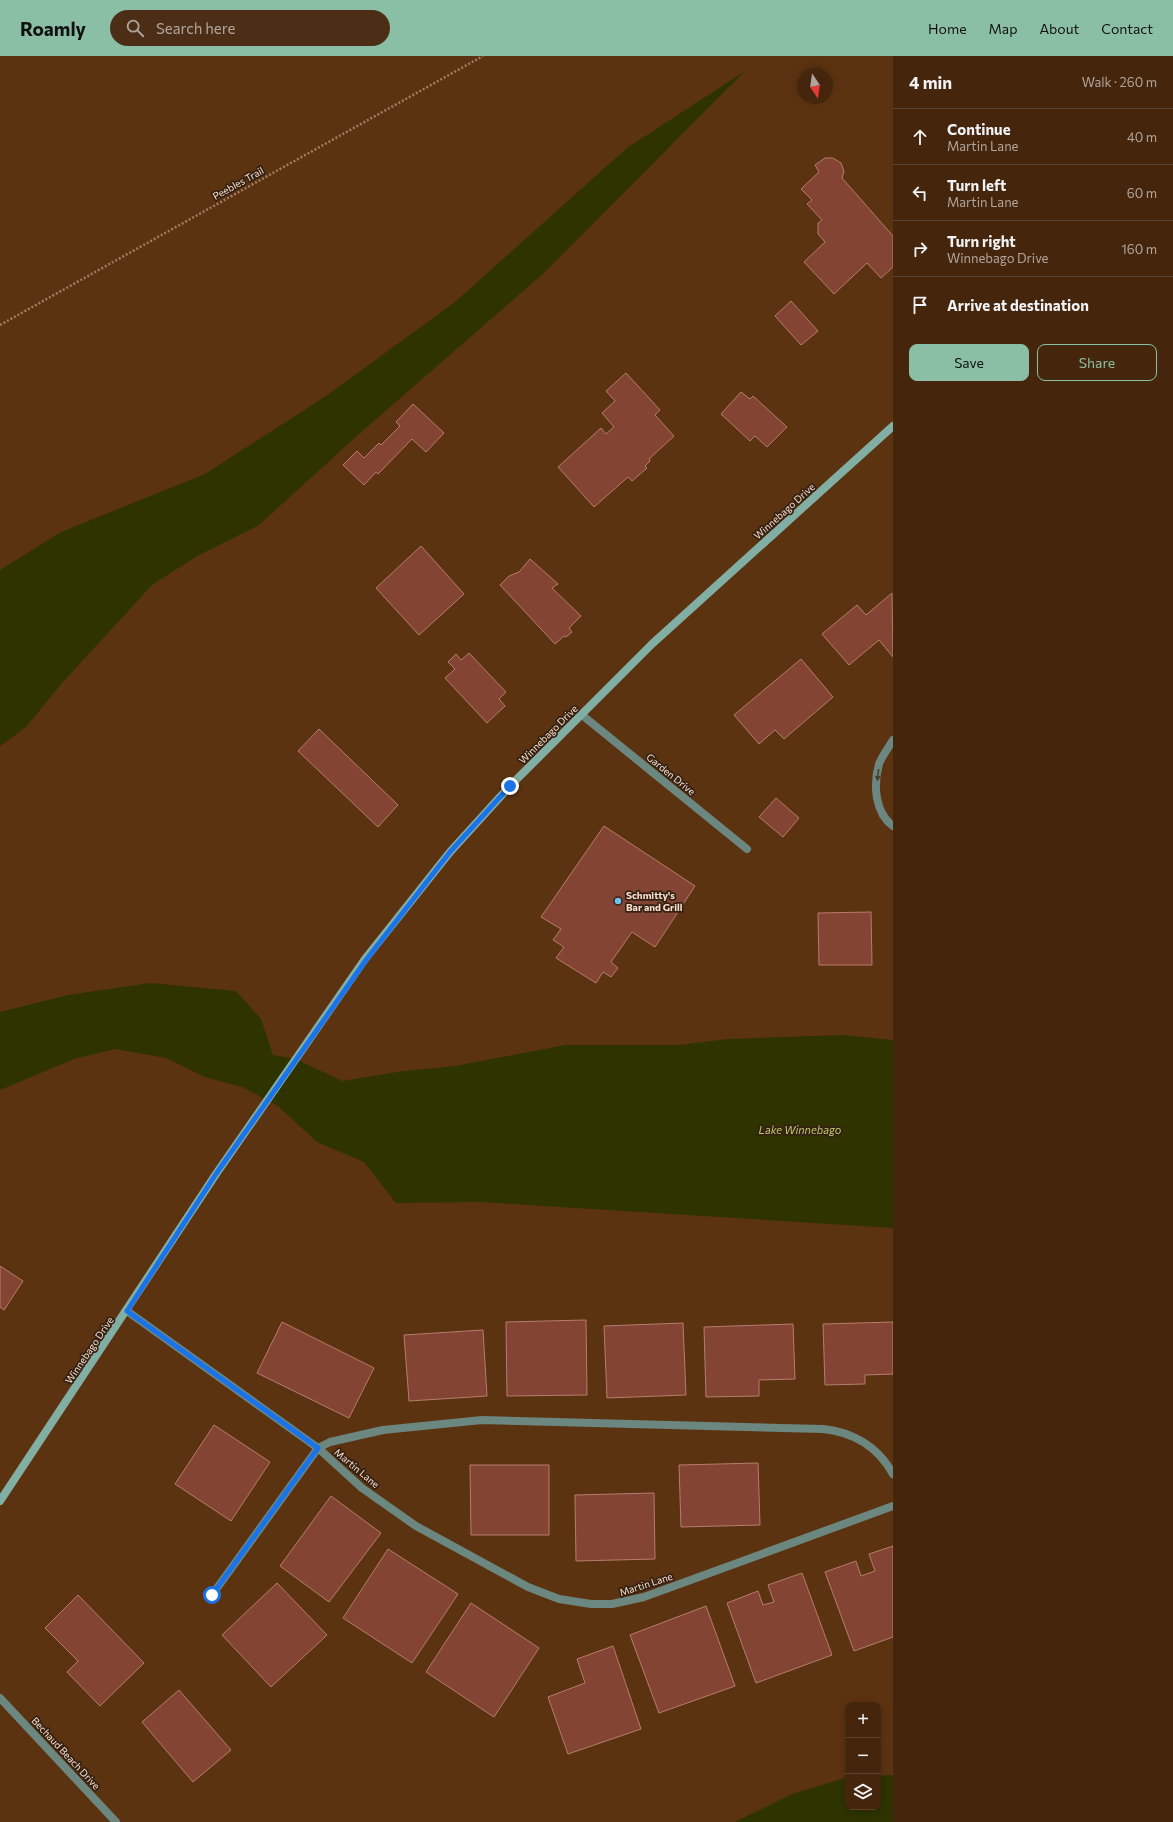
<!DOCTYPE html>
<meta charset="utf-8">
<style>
:root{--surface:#45260d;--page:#4c2e16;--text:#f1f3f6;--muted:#b0a59d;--line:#5d432e;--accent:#8abfa5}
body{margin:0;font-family:Commissioner,sans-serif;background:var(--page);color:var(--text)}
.controls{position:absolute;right:12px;bottom:12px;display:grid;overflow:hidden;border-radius:8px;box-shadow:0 2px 10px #0003}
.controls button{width:36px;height:36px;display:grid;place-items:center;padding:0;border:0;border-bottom:1px solid var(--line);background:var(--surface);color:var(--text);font:20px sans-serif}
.compass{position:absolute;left:797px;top:12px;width:36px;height:36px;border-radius:50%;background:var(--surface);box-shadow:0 2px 10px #0003;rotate:167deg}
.stop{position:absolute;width:12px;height:12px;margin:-9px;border:3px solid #1a73e8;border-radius:50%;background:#fff}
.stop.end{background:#1a73e8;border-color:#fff;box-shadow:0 1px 4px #0008}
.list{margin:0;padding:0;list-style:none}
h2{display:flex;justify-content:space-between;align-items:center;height:52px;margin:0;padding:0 16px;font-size:17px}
h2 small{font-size:13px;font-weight:400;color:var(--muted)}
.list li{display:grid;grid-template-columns:26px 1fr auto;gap:12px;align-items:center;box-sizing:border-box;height:56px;padding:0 16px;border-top:1px solid var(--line)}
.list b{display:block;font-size:15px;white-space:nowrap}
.list p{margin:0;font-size:13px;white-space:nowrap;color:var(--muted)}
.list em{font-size:13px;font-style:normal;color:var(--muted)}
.actions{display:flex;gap:8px;padding:12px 16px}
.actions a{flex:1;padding:9px 0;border:1px solid var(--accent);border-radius:8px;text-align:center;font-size:14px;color:var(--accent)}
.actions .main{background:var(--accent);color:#111}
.icon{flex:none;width:22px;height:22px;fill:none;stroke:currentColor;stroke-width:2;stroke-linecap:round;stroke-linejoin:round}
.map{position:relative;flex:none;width:893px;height:1766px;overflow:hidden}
header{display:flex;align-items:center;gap:24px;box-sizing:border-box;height:56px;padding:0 20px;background:var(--accent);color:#111}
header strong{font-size:19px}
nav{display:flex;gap:22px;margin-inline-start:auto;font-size:14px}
.search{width:280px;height:36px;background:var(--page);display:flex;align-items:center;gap:10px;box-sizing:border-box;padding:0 14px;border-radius:22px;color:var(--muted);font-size:15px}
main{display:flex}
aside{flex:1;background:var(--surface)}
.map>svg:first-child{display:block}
.water{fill:#2e3300}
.building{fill:#844434;stroke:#b67d6d}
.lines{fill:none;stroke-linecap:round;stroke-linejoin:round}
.path{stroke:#a07d62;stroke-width:2.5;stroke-dasharray:2 2;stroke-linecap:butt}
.minor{stroke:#6b877f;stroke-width:8}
.secondary{stroke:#82afa3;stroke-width:8}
.oneway{fill:#444033}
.route{stroke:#1a73e8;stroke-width:5}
.poi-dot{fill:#6ec2f3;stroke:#342113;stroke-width:1.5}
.labels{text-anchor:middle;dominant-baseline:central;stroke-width:3.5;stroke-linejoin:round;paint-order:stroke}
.street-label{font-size:10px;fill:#f9dfcd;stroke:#342113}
.poi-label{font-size:10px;font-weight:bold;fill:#f9dfcd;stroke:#342113;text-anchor:start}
.water-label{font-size:11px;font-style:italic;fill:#bdca6b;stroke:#342113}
</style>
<header>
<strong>Roamly</strong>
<div class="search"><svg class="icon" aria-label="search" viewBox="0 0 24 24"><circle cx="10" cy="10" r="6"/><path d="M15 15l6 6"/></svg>Search here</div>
<nav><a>Home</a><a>Map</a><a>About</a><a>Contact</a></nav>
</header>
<main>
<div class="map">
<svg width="893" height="1766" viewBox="0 0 893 1766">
<rect width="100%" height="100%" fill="#5c3311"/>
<g class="water">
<polygon points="745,15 545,216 359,378 259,469 197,500 152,529 62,627 26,671 0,690 0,514 61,476 205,418 326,340 455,246 627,92"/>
<polygon points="150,927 236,935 261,963 273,999 296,1003 342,1025 404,1015 455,1010 566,989 679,989 728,983 844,979 893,984 893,1172 481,1146 396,1147 364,1106 317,1086 278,1050 242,1031 205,1021 166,1002 115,993 74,1003 0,1034 0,956 68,939"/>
<polygon points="893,1719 893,1766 735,1766 792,1738 848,1721 848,1751 878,1751 878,1720"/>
</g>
<g class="building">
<polygon points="825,102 833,102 841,107 844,115 842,122 893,180 893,211 881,222 867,207 834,238 804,206 825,186 818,178 818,167 822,164 807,148 812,144 801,133 819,116 815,109"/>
<polygon points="791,245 818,275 801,289 775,260"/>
<polygon points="626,317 660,354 655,359 674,380 649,403 650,405 645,410 647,412 632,425 628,421 594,451 558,411 601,372 606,378 614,371 602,357 615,345 606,335"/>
<polygon points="741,336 750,343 753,340 787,371 767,391 755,380 750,385 721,358"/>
<polygon points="413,348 444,377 426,396 412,383 378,418 376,416 364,429 343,409 357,395 364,402 379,387 381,389 400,370 396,366"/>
<polygon points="421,490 464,538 419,579 376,532"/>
<polygon points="530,503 558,528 552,532 581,560 569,572 572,576 566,581 564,580 555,588 500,529 509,520 519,516"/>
<polygon points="892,537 893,601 879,584 849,609 822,578 857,549 866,559"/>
<polygon points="469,597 506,636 499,643 505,650 487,667 445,622 455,613 448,606 456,598 461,604"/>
<polygon points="801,603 833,641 784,683 775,674 759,688 734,659"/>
<polygon points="319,673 398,749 378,771 298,695"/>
<polygon points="776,742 799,762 783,781 759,761"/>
<polygon points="604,770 695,830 655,891 632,876 611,906 618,912 611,921 603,916 596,927 556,902 564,891 553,884 561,873 541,861"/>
<polygon points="871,856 872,909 819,909 818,857"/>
<polygon points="0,1210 23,1225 4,1254 0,1251"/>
<polygon points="586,1264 587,1339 507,1340 506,1266"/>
<polygon points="282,1266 374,1312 349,1362 257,1317"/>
<polygon points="893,1266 893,1318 865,1319 865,1328 825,1329 823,1268"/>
<polygon points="683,1267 686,1339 607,1342 604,1270"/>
<polygon points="793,1268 795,1323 759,1324 759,1340 706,1341 704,1271"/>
<polygon points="483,1274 487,1340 409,1345 404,1279"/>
<polygon points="214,1369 270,1406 231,1465 175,1428"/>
<polygon points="758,1407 760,1469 681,1471 679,1409"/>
<polygon points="470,1409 549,1409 549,1479 471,1479"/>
<polygon points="654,1437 655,1503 576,1505 575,1439"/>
<polygon points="331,1440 381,1477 329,1546 280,1510"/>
<polygon points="893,1490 893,1581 854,1595 825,1516 856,1505 861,1520 875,1515 869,1498"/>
<polygon points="388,1493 458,1538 412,1607 343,1562"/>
<polygon points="802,1517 832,1599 756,1627 727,1547 758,1535 763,1549 774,1546 768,1529"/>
<polygon points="277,1527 327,1579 271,1631 222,1579"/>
<polygon points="78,1539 144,1607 100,1650 67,1616 78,1605 45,1572"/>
<polygon points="471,1547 539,1592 494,1661 426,1616"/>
<polygon points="706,1550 735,1630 659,1657 630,1579"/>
<polygon points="613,1590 641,1673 568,1698 548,1641 585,1627 577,1603"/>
<polygon points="179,1634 231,1694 193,1726 142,1666"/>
</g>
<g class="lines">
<polyline class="path" points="0,269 483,0"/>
<g class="minor">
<polyline points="582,659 747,793"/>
<path d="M 893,684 C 889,691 882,700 879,708 C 873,729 875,757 893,770"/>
<path d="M 127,1255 L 318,1392 L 330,1386 L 383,1374 L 482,1364 L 823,1373 C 853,1376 878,1391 893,1418"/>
<polyline points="212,1539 318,1392 362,1432 416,1470 528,1531 559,1543 591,1548 612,1548 644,1541 893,1450"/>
<polyline points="0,1642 116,1766"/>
</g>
<polyline class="secondary" points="0,1445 216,1118 365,903 450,796 510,730 652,588 893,370"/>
</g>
<defs><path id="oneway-solid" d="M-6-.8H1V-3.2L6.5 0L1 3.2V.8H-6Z"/></defs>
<use class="oneway" href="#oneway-solid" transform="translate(878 719) rotate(96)"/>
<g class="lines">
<polyline class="route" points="212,1539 318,1392 127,1255 216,1118 366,904 450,796 510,730"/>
</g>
<circle class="poi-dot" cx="618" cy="845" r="4"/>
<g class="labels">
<g class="street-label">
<text transform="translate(238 127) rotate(-29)">Peebles Trail</text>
<text transform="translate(784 455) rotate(-42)">Winnebago Drive</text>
<text transform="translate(548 678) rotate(-45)">Winnebago Drive</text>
<text transform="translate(671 718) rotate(39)">Garden Drive</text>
<text transform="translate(89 1294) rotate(-56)">Winnebago Drive</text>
<text transform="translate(357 1412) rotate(40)">Martin Lane</text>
<text transform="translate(646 1528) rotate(-18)">Martin Lane</text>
<text transform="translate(66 1697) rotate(47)">Bechaud Beach Drive</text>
</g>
<g class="poi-label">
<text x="626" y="839">Schmitty's<tspan x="626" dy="12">Bar and Grill</tspan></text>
</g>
<g class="water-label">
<text x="800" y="1073">Lake Winnebago</text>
</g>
</g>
</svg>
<div class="controls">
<button>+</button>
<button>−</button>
<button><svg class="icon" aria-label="layers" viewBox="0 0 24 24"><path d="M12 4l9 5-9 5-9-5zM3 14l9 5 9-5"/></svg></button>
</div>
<svg class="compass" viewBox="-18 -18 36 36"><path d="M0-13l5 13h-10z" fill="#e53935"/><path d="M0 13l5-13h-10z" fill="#b0a59d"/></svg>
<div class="stop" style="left:212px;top:1539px"></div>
<div class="stop end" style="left:510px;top:730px"></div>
</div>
<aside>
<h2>4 min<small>Walk · 260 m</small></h2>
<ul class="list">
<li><svg class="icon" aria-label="ahead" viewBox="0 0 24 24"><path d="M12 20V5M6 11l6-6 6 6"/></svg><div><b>Continue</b><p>Martin Lane</p></div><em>40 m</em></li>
<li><svg class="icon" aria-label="left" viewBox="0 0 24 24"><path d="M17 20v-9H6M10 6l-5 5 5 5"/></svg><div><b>Turn left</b><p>Martin Lane</p></div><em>60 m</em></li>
<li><svg class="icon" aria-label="right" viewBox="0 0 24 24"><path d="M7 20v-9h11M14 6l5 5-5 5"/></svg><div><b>Turn right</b><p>Winnebago Drive</p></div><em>160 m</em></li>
<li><svg class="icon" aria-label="arrive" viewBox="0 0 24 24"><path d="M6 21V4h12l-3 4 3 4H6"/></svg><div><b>Arrive at destination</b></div></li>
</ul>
<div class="actions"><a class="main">Save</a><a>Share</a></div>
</aside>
</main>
